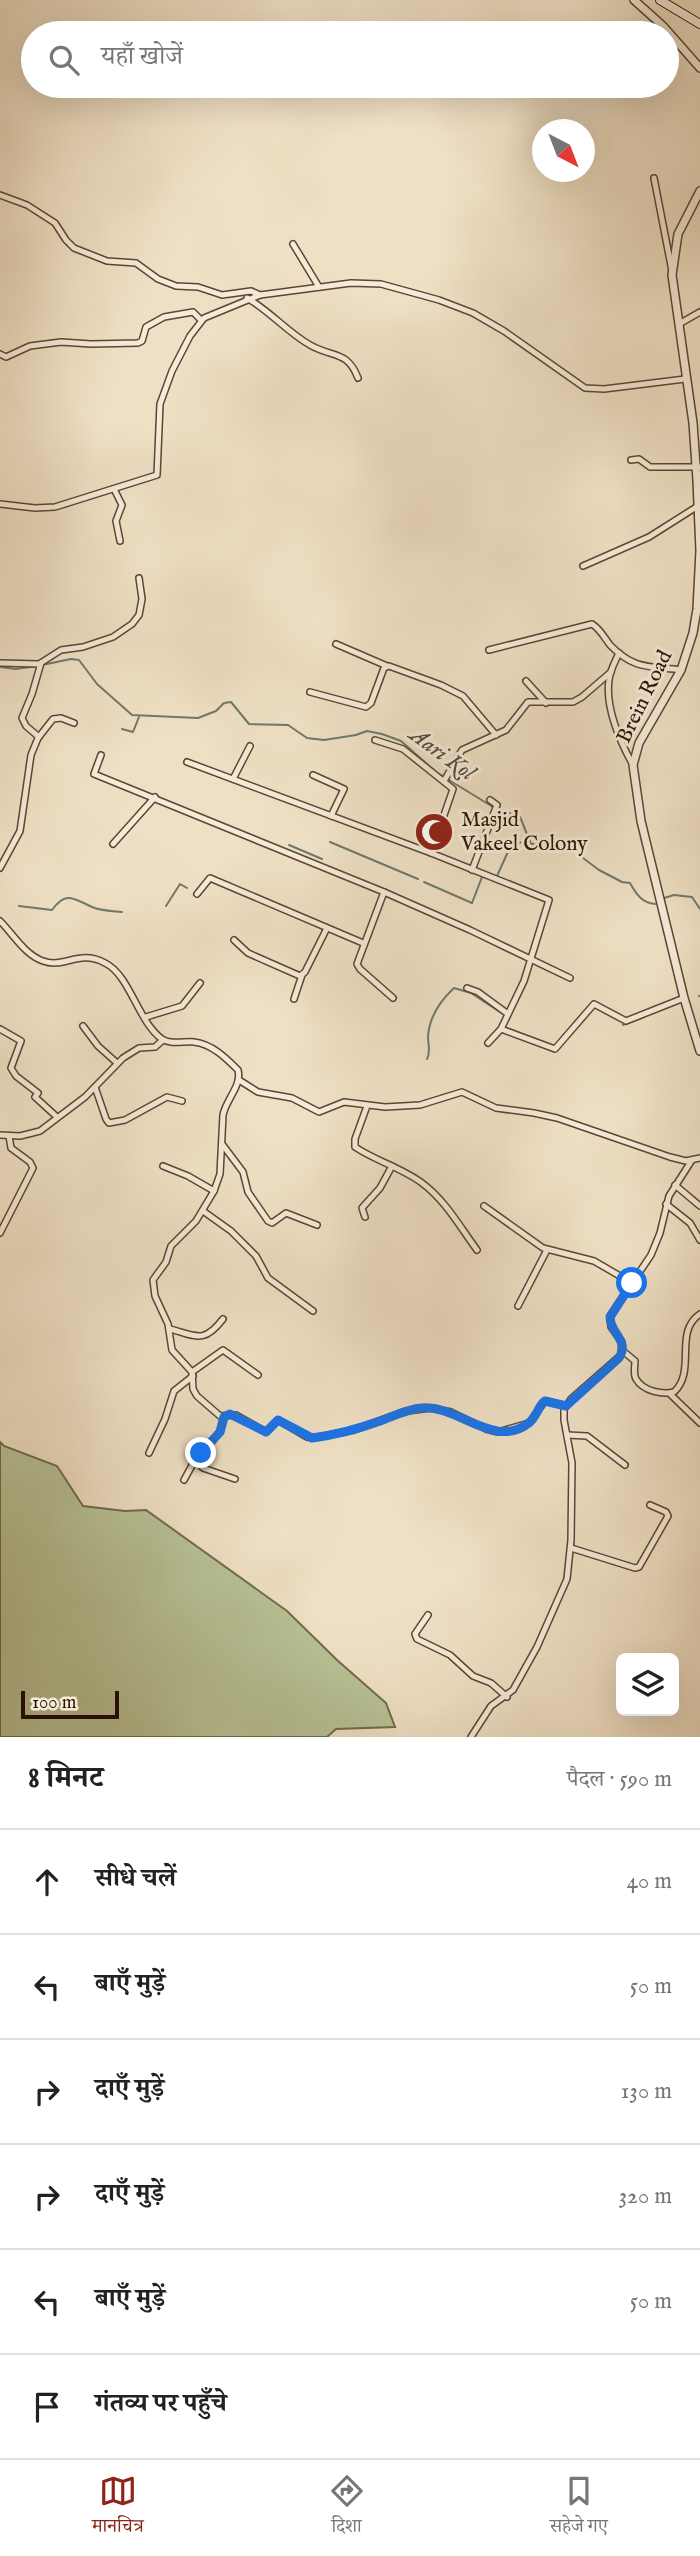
<!DOCTYPE html>
<html lang="hi">
<meta charset="utf-8">
<style>
:root{--surface:#fff;--page:#f2f2f2;--text:#222;--muted:#767676;--line:#e0e0e0;--accent:#8f2418}
body{margin:0;font-family:"IM FELL English","Noto Serif Devanagari",serif;background:var(--page);color:var(--text)}
.controls{position:absolute;right:21px;bottom:21px;display:grid;overflow:hidden;border-radius:10px;box-shadow:0 7px 28px #0002}
.controls button{width:63px;height:63px;display:grid;place-items:center;padding:0;border:0;border-bottom:2px solid var(--line);background:var(--surface);color:var(--text);font:35px sans-serif}
.compass{position:absolute;left:532px;top:119px;width:63px;height:63px;border-radius:50%;background:var(--surface);box-shadow:0 7px 28px #0002;rotate:138deg}
.scale{position:absolute;left:21px;bottom:18px;width:98px;box-sizing:border-box;padding-left:7px;border:4px solid #2b1200;border-top:0;font-size:19px;line-height:24px;white-space:nowrap;color:#2b1200;-webkit-text-stroke:5px #f5ebd9;paint-order:stroke}
.stop{position:absolute;width:21px;height:21px;margin:-16px;border:5px solid #1a73e8;border-radius:50%;background:#fff}
.stop.end{background:#1a73e8;border-color:#fff;box-shadow:0 2px 7px #0008}
.list{margin:0;padding:0;list-style:none}
h2{display:flex;justify-content:space-between;align-items:center;height:91px;margin:0;padding:0 28px;font-size:30px}
h2 small{font-size:23px;font-weight:400;color:var(--muted)}
.list li{display:grid;grid-template-columns:46px 1fr auto;gap:21px;align-items:center;box-sizing:border-box;height:105px;padding:0 28px;border-top:2px solid var(--line)}
.list b{display:block;font-size:26px;white-space:nowrap}
.list em{font-size:23px;font-style:normal;color:var(--muted)}
.icon{flex:none;width:38px;height:38px;fill:none;stroke:currentColor;stroke-width:2;stroke-linecap:round;stroke-linejoin:round}
.map{position:relative;flex:none;width:700px;height:1737px;overflow:hidden}
.search{position:absolute;background:var(--surface);box-shadow:0 7px 28px #0002;left:21px;right:21px;top:21px;height:77px;display:flex;align-items:center;gap:18px;box-sizing:border-box;padding:0 24px;border-radius:38px;color:var(--muted);font-size:26px}
.sheet{height:721px;background:var(--surface)}
nav{display:flex;justify-content:space-around;align-items:center;box-sizing:border-box;height:98px;border-top:2px solid var(--line);background:var(--surface);font-size:19px;color:var(--muted)}
nav a{display:grid;justify-items:center;gap:4px}
nav .on{color:var(--accent)}
.map>svg:first-child{display:block}
.green{fill:#b7c296;stroke:#716a4b;stroke-width:2}
.lines{fill:none;stroke-linecap:round;stroke-linejoin:round}
.stream{stroke:#6e796d;stroke-width:2}
.minor-casing{stroke:#5c4631;stroke-width:8}
.tertiary-casing{stroke:#5c4631;stroke-width:10}
.secondary-casing{stroke:#2b1200;stroke-width:10}
.minor{stroke:#f5ebd9;stroke-width:5}
.tertiary{stroke:#f5ebd9;stroke-width:7}
.secondary{stroke:#f5ebd9;stroke-width:8}
.route{stroke:#1a73e8;stroke-width:9}
.labels{text-anchor:middle;dominant-baseline:central;stroke-width:6;stroke-linejoin:round;paint-order:stroke}
.street-label{font-size:21px;fill:#2b1200;stroke:#f5ebd9}
.poi-label{font-size:21px;fill:#2b1200;stroke:#f5ebd9;text-anchor:start}
.water-label{font-size:23px;font-style:italic;fill:#524e40;stroke:#f5ebd9}
</style>
<div class="map">
<svg width="700" height="1737" viewBox="0 0 700 1737">
<rect width="100%" height="100%" fill="#efe0c5"/>
<filter id="stains"><feTurbulence type="fractalNoise" baseFrequency=".00286" numOctaves="4"/><feColorMatrix values="0 0 0 0 .2 0 0 0 0 .09 0 0 0 0 .02 0 0 0 .5 -.17"/></filter>
<radialGradient id="worn" r=".72"><stop offset=".6" stop-color="#630" stop-opacity="0"/><stop offset="1" stop-color="#630" stop-opacity=".3"/></radialGradient>
<polygon class="green" points="0,1442 4,1446 57,1466 83,1506 125,1511 146,1510 287,1611 337,1660 386,1703 395,1727 336,1729 327,1737 0,1737"/>
<g class="lines">
<g class="stream">
<polyline points="42,665 71,659 79,660 97,684 132,715 198,718 216,711 224,703 231,702 249,724 288,725 307,738 324,740 356,735 367,731 382,734 401,741 436,772 493,807"/>
<polyline points="0,667 16,669 37,666"/>
<polyline points="122,729 133,732 139,717"/>
<path d="M 498,809 L 520,817 L 531,844 L 570,843 L 577,848 L 583,858 L 599,870 L 622,882 L 630,883 C 636,894 642,903 655,904"/>
<polyline points="330,842 418,879"/>
<polyline points="289,845 322,859"/>
<polyline points="497,876 511,845 530,840"/>
<polyline points="424,882 472,903 482,877"/>
<polyline points="664,898 674,895 692,897 700,909"/>
<path d="M 19,906 L 52,910 C 66,890 74,899 92,907 C 101,911 113,911 122,912"/>
<polyline points="166,906 180,884 187,888"/>
<polyline points="699,996 700,996"/>
<polyline points="623,1025 644,1017"/>
<path d="M 427,1059 C 431,1052 428,1045 428,1037 C 429,1018 440,1001 454,988 L 471,993 L 503,1014"/>
</g>
<g class="minor-casing">
<g id="minor">
<polyline points="654,178 672,271"/>
<polyline points="0,195 27,205 55,223 66,240 74,248 107,261 136,263 158,279 176,286 198,287 222,295 251,291 260,295"/>
<polyline points="293,244 319,287"/>
<path d="M 247,298 C 270,311 287,332 310,345 C 333,358 347,350 358,378"/>
<polyline points="679,324 700,312"/>
<polyline points="0,354 6,357 30,346 61,342 91,344 138,343 142,341 146,327 164,317 193,312 201,320"/>
<polyline points="631,460 639,459 650,467 700,467"/>
<polyline points="114,489 122,505 116,521 120,541"/>
<polyline points="0,504 35,508 55,507 157,475 160,404 172,371 190,336 204,318 260,295 351,283 381,284 439,300 473,313 504,331 585,388 604,389 685,379"/>
<polyline points="583,566 649,537 698,506"/>
<polyline points="336,644 387,666"/>
<path d="M 489,650 L 592,624 C 600,629 604,637 610,645 C 634,670 649,666 681,670"/>
<path d="M 619,653 C 615,662 610,670 609,680 C 605,707 620,742 633,765"/>
<polyline points="0,663 39,664 61,650 83,647 113,637 132,624 139,615 142,599 139,578"/>
<polyline points="526,681 546,703"/>
<polyline points="310,692 366,707 371,703 384,668 389,666 441,685 463,696 496,735"/>
<polyline points="39,737 26,726 22,718 32,694 41,663"/>
<polyline points="375,740 403,749 453,789 431,853"/>
<polyline points="101,755 94,774 384,892 470,930 570,978"/>
<polyline points="187,762 431,853 549,900 524,981 501,1029 488,1043"/>
<polyline points="313,775 344,789 331,816"/>
<polyline points="233,779 250,746"/>
<polyline points="444,781 462,750 506,730 528,702 573,702 582,697 611,672"/>
<polyline points="113,844 155,797"/>
<polyline points="0,868 20,831 31,755 38,738 53,719 61,718 74,723"/>
<polyline points="472,870 497,805 490,800"/>
<polyline points="384,892 357,964 360,969 393,998"/>
<polyline points="197,894 210,878 363,943"/>
<path d="M 0,921 C 13,934 25,955 43,961 C 64,969 79,949 105,963 C 130,975 138,1022 162,1039 C 171,1045 184,1041 194,1042 C 212,1044 226,1058 238,1070 C 242,1086 226,1099 223,1115 L 220,1174 L 214,1191 L 196,1221 L 171,1246 L 166,1262 L 153,1280 L 155,1296 L 168,1324 L 172,1350 L 192,1372 L 193,1389 L 197,1396 L 220,1416 L 236,1415 L 266,1432 L 278,1420 L 307,1437 L 314,1438 L 354,1430 L 406,1411 L 431,1408 L 451,1412 L 486,1429 L 498,1432 L 529,1423 L 545,1401 L 566,1406"/>
<polyline points="234,940 248,953 300,976 305,972 327,928"/>
<polyline points="467,988 478,992 508,1014"/>
<polyline points="294,999 302,975"/>
<polyline points="146,1017 182,1006 200,983"/>
<polyline points="83,1026 98,1046 117,1063"/>
<polyline points="0,1029 21,1041 11,1068 16,1076 38,1093 35,1097 57,1117"/>
<polyline points="501,1029 555,1049 594,1004 626,1021 684,998"/>
<polyline points="239,1080 258,1092 292,1098 319,1112 344,1102 385,1107 420,1105 462,1092 496,1108 534,1113 557,1118 670,1157 686,1161 700,1158"/>
<polyline points="95,1087 106,1119 109,1123 125,1120 167,1097 182,1101"/>
<path d="M 367,1106 L 355,1139 L 355,1147 C 376,1161 402,1168 422,1183 C 446,1201 460,1227 477,1250"/>
<polyline points="0,1135 20,1136 40,1131 85,1097 123,1058 139,1048 155,1047 163,1040"/>
<polyline points="222,1144 243,1172 248,1192 268,1221 272,1223 286,1213 317,1225"/>
<polyline points="163,1166 188,1176 214,1191"/>
<polyline points="675,1185 700,1206"/>
<polyline points="666,1204 690,1223 700,1240"/>
<polyline points="484,1206 543,1248 594,1261 632,1283"/>
<polyline points="203,1211 231,1231 256,1256 268,1278 313,1311"/>
<polyline points="365,1217 362,1208 380,1188 392,1166"/>
<polyline points="0,1233 33,1168 30,1162 11,1148 9,1136"/>
<polyline points="518,1306 547,1250"/>
<path d="M 170,1329 C 196,1336 204,1344 223,1319"/>
<path d="M 623,1351 L 635,1361 C 635,1366 633,1374 636,1379 C 643,1391 662,1395 674,1392 C 697,1371 673,1332 700,1314"/>
<polyline points="192,1372 223,1350 258,1375"/>
<polyline points="670,1394 700,1423"/>
<polyline points="567,1435 587,1436 625,1465"/>
<polyline points="149,1453 165,1419 174,1391 193,1376"/>
<polyline points="195,1460 203,1468 235,1479"/>
<polyline points="184,1480 195,1460 220,1432 224,1417"/>
<polyline points="571,1548 635,1568 639,1567 668,1516 666,1512 650,1505"/>
<polyline points="428,1615 415,1634 417,1639 450,1655 473,1676 491,1683 507,1697"/>
<polyline points="471,1737 491,1706 513,1690 537,1647 567,1579 571,1540 572,1463 564,1420 564,1409 571,1399 621,1355 622,1342 611,1327 610,1316 651,1255 660,1233 669,1196 692,1160"/>
</g>
</g>
<g class="tertiary-casing">
<g id="tertiary">
<polyline points="634,0 663,26 700,68"/>
<polyline points="700,191 678,234 672,275 693,423 697,480 700,551 697,609 693,633 681,670 639,743 633,765 641,821 684,998 700,1051"/>
</g>
</g>
<g class="secondary-casing">
<polyline id="secondary" points="660,0 700,24"/>
</g>
<use href="#minor" class="minor"/>
<use href="#tertiary" class="tertiary"/>
<use href="#secondary" class="secondary"/>
</g>
<g class="lines">
<path class="route" d="M 201,1453 L 220,1432 L 224,1417 L 230,1414 L 266,1432 L 278,1420 L 312,1438 C 335,1435 358,1429 380,1421 C 394,1416 407,1409 422,1408 C 459,1405 495,1451 530,1422 C 537,1416 538,1406 545,1401 L 566,1406 L 619,1358 C 630,1340 610,1334 610,1317 L 632,1283"/>
</g>
<defs>
<g id="mosque-disc" transform="scale(2.0125)"><circle r="9.5" fill="#8f2418" stroke="#f5ebd9"/><path d="M3.5-4.9A6 6 0 1 0 3.5 4.9A5 5 0 1 1 3.5-4.9Z" fill="#fff"/></g>
</defs>
<g fill-rule="evenodd">
<use href="#mosque-disc" x="434" y="832"/>
</g>
<g class="labels">
<g class="street-label">
<text transform="translate(645 697) rotate(-64)">Brein Road</text>
</g>
<g class="poi-label">
<text x="461" y="820">Masjid<tspan x="461" dy="24">Vakeel Colony</tspan></text>
</g>
<g class="water-label">
<text transform="translate(442 754) rotate(36)">Aari Kol</text>
</g>
</g>
<rect width="100%" height="100%" filter="url(#stains)"/>
<rect width="100%" height="100%" fill="url(#worn)"/>
</svg>
<div class="controls">
<button><svg class="icon" aria-label="layers" viewBox="0 0 24 24"><path d="M12 4l9 5-9 5-9-5zM3 14l9 5 9-5"/></svg></button>
</div>
<svg class="compass" viewBox="-18 -18 36 36"><path d="M0-13l5 13h-10z" fill="#e53935"/><path d="M0 13l5-13h-10z" fill="#767676"/></svg>
<div class="scale">100 m</div>
<div class="stop" style="left:632px;top:1283px"></div>
<div class="stop end" style="left:201px;top:1453px"></div>
<div class="search"><svg class="icon" aria-label="search" viewBox="0 0 24 24"><circle cx="10" cy="10" r="6"/><path d="M15 15l6 6"/></svg>यहाँ खोजें</div>
</div>
<section class="sheet">
<h2>8 मिनट<small>पैदल · 590 m</small></h2>
<ul class="list">
<li><svg class="icon" aria-label="ahead" viewBox="0 0 24 24"><path d="M12 20V5M6 11l6-6 6 6"/></svg><div><b>सीधे चलें</b></div><em>40 m</em></li>
<li><svg class="icon" aria-label="left" viewBox="0 0 24 24"><path d="M17 20v-9H6M10 6l-5 5 5 5"/></svg><div><b>बाएँ मुड़ें</b></div><em>50 m</em></li>
<li><svg class="icon" aria-label="right" viewBox="0 0 24 24"><path d="M7 20v-9h11M14 6l5 5-5 5"/></svg><div><b>दाएँ मुड़ें</b></div><em>130 m</em></li>
<li><svg class="icon" aria-label="right" viewBox="0 0 24 24"><path d="M7 20v-9h11M14 6l5 5-5 5"/></svg><div><b>दाएँ मुड़ें</b></div><em>320 m</em></li>
<li><svg class="icon" aria-label="left" viewBox="0 0 24 24"><path d="M17 20v-9H6M10 6l-5 5 5 5"/></svg><div><b>बाएँ मुड़ें</b></div><em>50 m</em></li>
<li><svg class="icon" aria-label="arrive" viewBox="0 0 24 24"><path d="M6 21V4h12l-3 4 3 4H6"/></svg><div><b>गंतव्य पर पहुँचे</b></div></li>
</ul>
</section>
<nav>
<a class="on"><svg class="icon" aria-label="map" viewBox="0 0 24 24"><path d="M3 6l6-2 6 2 6-2v14l-6 2-6-2-6 2zM9 4v14M15 6v14"/></svg>मानचित्र</a>
<a><svg class="icon" aria-label="directions" viewBox="0 0 24 24"><path d="M12 3l9 9-9 9-9-9zM9 14v-3h6M13 9l2 2-2 2"/></svg>दिशा</a>
<a><svg class="icon" aria-label="saved" viewBox="0 0 24 24"><path d="M7 4h10v16l-5-4-5 4z"/></svg>सहेजे गए</a>
</nav>
